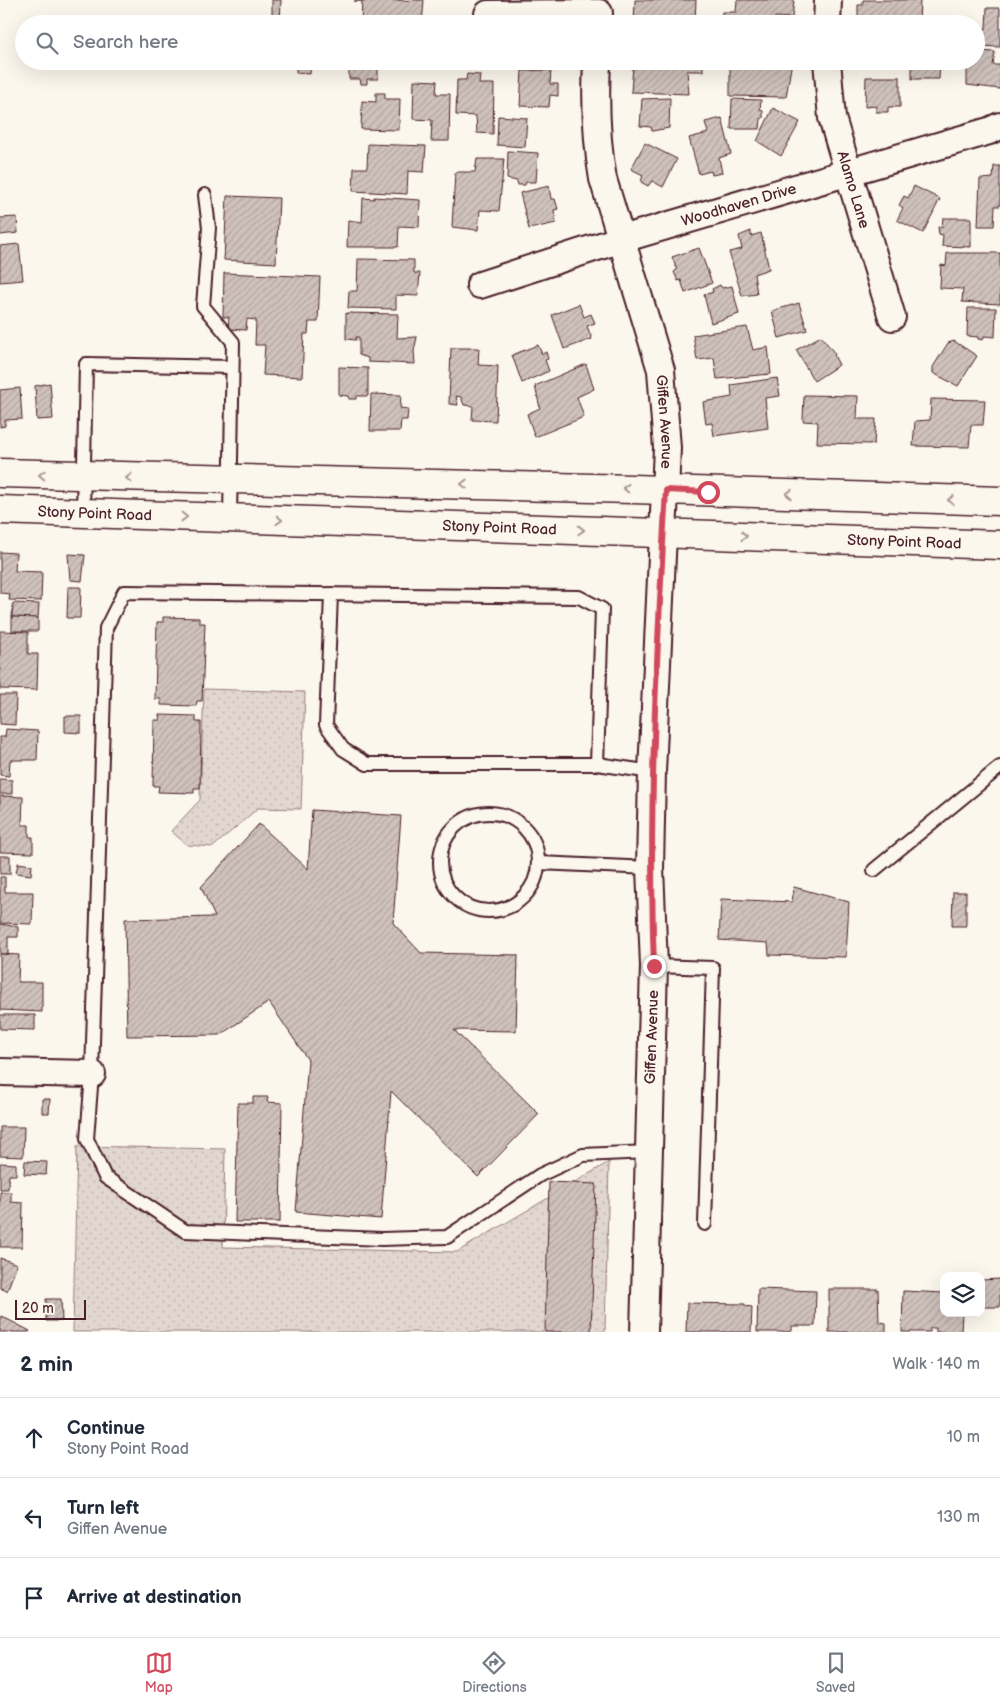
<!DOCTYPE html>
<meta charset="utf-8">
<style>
:root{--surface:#fff;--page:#f2f2f3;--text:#1f2937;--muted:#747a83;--line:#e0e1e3;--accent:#d1495b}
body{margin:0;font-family:"Balsamiq Sans",sans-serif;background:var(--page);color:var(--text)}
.controls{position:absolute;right:15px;bottom:15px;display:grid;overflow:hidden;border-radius:10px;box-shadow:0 5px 20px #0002}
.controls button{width:45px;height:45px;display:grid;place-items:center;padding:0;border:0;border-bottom:1px solid var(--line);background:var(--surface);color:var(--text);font:25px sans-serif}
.scale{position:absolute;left:15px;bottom:12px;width:71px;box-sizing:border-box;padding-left:5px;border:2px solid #4a1f2b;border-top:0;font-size:14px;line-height:18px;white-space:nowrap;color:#4a1f2b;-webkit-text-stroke:4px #fbf7ec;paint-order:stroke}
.stop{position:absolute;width:15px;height:15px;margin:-11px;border:4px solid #d1495b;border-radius:50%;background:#fff}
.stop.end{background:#d1495b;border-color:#fff;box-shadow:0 1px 5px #0008}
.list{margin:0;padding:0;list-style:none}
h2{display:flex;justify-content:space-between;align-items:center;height:65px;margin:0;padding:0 20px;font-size:21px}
h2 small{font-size:16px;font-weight:400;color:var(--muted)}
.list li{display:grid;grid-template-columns:32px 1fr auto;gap:15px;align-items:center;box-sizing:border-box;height:80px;padding:0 20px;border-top:1px solid var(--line)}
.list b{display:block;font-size:19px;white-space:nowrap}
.list p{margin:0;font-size:16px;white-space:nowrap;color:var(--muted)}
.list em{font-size:16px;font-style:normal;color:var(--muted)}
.icon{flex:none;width:28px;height:28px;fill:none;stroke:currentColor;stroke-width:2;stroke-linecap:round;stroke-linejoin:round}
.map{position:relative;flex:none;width:1000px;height:1332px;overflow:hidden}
.search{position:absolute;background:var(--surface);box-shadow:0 5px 20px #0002;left:15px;right:15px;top:15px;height:55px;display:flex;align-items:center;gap:12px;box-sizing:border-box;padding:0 18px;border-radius:28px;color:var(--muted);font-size:19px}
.sheet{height:305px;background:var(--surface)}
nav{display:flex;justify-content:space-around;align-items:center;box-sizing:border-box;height:70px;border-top:1px solid var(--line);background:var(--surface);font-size:14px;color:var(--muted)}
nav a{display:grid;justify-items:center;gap:2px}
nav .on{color:var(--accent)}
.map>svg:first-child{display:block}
.green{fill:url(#green-dots);stroke:#967b7e}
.building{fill:url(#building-hatch);stroke:#4a1f2b}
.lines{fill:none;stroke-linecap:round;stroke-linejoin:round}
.lane-casing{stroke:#4a1f2b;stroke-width:16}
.street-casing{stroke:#4a1f2b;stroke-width:30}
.secondary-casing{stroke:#4a1f2b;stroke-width:31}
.lane{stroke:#fbf7ec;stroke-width:12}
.street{stroke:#fbf7ec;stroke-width:26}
.secondary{stroke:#fbf7ec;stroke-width:28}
.oneway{stroke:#ab9695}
.route{stroke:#d1495b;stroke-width:6}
.labels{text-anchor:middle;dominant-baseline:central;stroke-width:4;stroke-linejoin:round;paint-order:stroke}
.street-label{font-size:15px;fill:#4a1f2b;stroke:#fbf7ec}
</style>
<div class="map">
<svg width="1000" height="1332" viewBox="0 0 1000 1332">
<defs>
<pattern id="green-dots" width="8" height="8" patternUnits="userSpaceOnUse" patternTransform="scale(1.25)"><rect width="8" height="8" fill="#e2d7d0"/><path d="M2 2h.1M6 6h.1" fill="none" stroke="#c3b8b3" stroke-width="1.8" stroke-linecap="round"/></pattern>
<pattern id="building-hatch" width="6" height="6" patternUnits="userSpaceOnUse" patternTransform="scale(1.25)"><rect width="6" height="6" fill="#cfc2bc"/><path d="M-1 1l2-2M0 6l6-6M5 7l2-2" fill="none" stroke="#b3a6a2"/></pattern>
</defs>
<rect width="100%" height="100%" fill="#fbf7ec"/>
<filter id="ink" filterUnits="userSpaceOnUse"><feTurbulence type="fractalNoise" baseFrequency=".02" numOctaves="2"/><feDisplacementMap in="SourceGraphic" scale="10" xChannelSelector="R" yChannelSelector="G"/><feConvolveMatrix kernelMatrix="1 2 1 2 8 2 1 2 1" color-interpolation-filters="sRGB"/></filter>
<g filter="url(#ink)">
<g class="green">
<polygon points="204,689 305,692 301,809 258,808 213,847 187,845 171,831 200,800"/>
<polygon points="77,1146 225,1149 223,1247 457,1252 609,1162 605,1332 73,1332"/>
</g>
<g class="building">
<polygon points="272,0 281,0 280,24 272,24"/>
<polygon points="424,0 422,24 361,24 362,1 354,1"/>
<polygon points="635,0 696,0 695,22 704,22 704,24 634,24"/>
<polygon points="737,0 794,0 792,18 775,17 774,24 721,24 722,12 736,12"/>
<polygon points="863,0 920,0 919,24 858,24 858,5 863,5"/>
<polygon points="987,8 1000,8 1000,47 976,46 976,28 986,29"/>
<polygon points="976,51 995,52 993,65 1000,65 1000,89 967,85 967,69 947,67 947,61 976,61"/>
<polygon points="296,61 311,61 310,74 296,73"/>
<polygon points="349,61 378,61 378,79 367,79 367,84 361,84 360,79 349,79"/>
<polygon points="649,61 703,61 703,71 687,71 689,94 631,92 633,66 649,66"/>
<polygon points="716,61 792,61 786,97 730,96 730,62"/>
<polygon points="912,61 940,61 939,79 912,79"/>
<polygon points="551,70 550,84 558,84 558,96 550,95 549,107 520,106 522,71"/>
<polygon points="467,74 480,75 479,84 494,84 493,134 477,133 476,116 456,115 457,80 466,80"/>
<polygon points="866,77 900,77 900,107 888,107 888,112 876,112 877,106 865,107"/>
<polygon points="414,80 437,81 436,94 450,94 449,141 431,141 432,120 413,119"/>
<polygon points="376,93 385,93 385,99 400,99 399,130 361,129 362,101 376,102"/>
<polygon points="670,98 669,128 652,131 651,127 640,126 642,99"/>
<polygon points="732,99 761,100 760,110 763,111 763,118 761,119 760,129 731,129"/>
<polygon points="773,108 800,122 781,156 757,141"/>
<polygon points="498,116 527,118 525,147 497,145"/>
<polygon points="722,118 731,154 719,158 722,173 712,175 711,171 699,174 689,138 708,133 705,122"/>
<polygon points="645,143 677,159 663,187 652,181 648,186 641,182 643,175 631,169"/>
<polygon points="368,144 426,146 424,172 408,171 407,194 353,191 354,168 367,168"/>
<polygon points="508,151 538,153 536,182 526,182 525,185 518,185 517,181 507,179"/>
<polygon points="477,159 504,159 499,211 480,210 478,230 452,227 455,172 475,172"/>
<polygon points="994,166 1000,166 1000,206 995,206 994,226 978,226 980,179 993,178"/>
<polygon points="549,186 551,199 555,199 558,209 554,210 556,223 529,229 520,193"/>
<polygon points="914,186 940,199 923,233 897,220 903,208 899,205 904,196 908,198"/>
<polygon points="227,196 279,198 276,263 224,260"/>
<polygon points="374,197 420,200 419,227 399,226 398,247 347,247 348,220 362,222 363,198 374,199"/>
<polygon points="17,217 18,233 0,235 0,218"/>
<polygon points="943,218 971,218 971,247 942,246 943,235 939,234 938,227 942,227"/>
<polygon points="751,231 751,236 761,233 769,269 754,274 757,294 742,296 729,252 742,249 739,236"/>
<polygon points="19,244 23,280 0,282 0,246"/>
<polygon points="699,248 712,283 685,293 681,280 678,281 674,272 677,270 672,257"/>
<polygon points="947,253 1000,253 1000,304 962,302 963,289 940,288 941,265 946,266"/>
<polygon points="358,259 414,260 414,273 420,273 418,296 396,295 396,309 348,308 349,291 357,291"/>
<polygon points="224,273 320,277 318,322 309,322 308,334 304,334 302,377 263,375 265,345 255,345 256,320 247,319 246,330 228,329 229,317 223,317"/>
<polygon points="720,285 722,288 732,286 739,314 711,323 704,295 713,292 712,289"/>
<polygon points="799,303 807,330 779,338 772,311"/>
<polygon points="579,304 584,317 591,314 595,323 587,326 592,339 564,349 552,315"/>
<polygon points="968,308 996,308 995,337 984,336 983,340 978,339 978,337 967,336"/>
<polygon points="346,313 398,314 397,338 417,337 414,351 415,364 368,362 368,358 359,355 359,337 356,337 356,340 346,339"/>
<polygon points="747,327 753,350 768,347 771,374 717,379 714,358 697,360 693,335"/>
<polygon points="821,336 835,354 834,355 839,365 814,381 796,350"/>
<polygon points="954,341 977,356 958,386 933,373 933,367 948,343"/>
<polygon points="538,345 542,354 546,352 548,359 545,360 549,371 522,383 512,355"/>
<polygon points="451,348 479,348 478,365 498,366 496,421 472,420 473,406 464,405 461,397 456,396 458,405 449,404"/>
<polygon points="586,364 594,389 577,397 584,417 535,437 527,414 540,408 535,386"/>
<polygon points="339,367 368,368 368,396 357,396 356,399 349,399 348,396 339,395"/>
<polygon points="777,378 780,396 765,398 768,428 714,436 712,423 706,424 703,402 732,397 731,385"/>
<polygon points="50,383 53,419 37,420 35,386"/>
<polygon points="20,388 22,419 5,420 5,426 0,427 0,390"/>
<polygon points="371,394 401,395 400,408 408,409 407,420 401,420 400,431 370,431"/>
<polygon points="804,395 858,396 857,419 876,419 874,444 817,443 818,422 803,421"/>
<polygon points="931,399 985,400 983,425 971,425 969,447 913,446 915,421 930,420"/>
<polygon points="0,552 16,553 15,571 42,572 41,601 9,600 10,594 0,593"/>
<polygon points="68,554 85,555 82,581 70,580"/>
<polygon points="68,587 81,587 80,618 67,618"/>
<polygon points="13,603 39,604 38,618 12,617"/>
<polygon points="12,617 38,618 38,631 12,631"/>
<polygon points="163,617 199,618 199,623 205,623 202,701 197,701 196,706 161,705 161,699 155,699 157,622 163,622"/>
<polygon points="0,631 28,632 28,654 38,654 37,690 0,689"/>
<polygon points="0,695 16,695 15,725 0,724"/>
<polygon points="159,715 196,716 196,722 201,722 200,788 194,788 194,793 158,792 159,786 153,786 154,720 160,720"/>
<polygon points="65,716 81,716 81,733 65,732"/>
<polygon points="6,729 38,731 37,760 10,760 9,776 0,775 0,737 5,737"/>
<polygon points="0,779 12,780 12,794 0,794"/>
<polygon points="0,796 23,797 22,825 29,825 29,837 33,837 33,853 0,852"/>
<polygon points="312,810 401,816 393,923 421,953 518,955 516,1031 454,1030 539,1114 478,1177 391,1091 381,1219 296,1212 308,1060 269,1002 220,1035 127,1036 125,919 215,917 201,887 259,824 308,869"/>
<rect x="0" y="856" width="10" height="18"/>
<polygon points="18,863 32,865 31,875 16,873"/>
<polygon points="0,877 5,877 5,892 33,892 32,924 0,923"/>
<polygon points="794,887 849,902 846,957 769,955 768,943 719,940 721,899 792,902"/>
<polygon points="953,892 966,892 966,926 952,926"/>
<polygon points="0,924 18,927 18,937 8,937 8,954 0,954"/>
<polygon points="0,954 19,955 18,982 42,982 42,1012 0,1010"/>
<polygon points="0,1015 35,1015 35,1030 0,1029"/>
<polygon points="253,1097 268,1097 267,1102 282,1103 280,1222 235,1222 238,1103 253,1103"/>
<polygon points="42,1099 50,1099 49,1113 42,1113"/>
<polygon points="0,1127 24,1127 23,1157 0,1156"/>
<polygon points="25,1161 47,1162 46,1175 24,1174"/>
<polygon points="0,1163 16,1164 16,1175 9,1175 8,1189 0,1189"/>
<polygon points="549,1182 596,1184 591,1332 545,1332"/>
<polygon points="0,1192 11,1192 11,1202 23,1203 22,1247 0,1247"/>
<polygon points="0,1258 17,1264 7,1291 0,1288"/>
<polygon points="1000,1279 1000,1307 981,1307 981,1280"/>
<polygon points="758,1289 816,1291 815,1326 792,1326 792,1331 786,1332 757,1332"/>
<polygon points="829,1289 878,1289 879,1322 886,1323 886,1332 829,1332"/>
<polygon points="903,1291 944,1293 944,1313 962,1313 961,1332 936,1332 936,1328 930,1328 930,1332 902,1332"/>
<polygon points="46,1299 61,1299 62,1321 46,1321"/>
<polygon points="687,1303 745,1304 745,1306 752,1307 751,1332 686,1332"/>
<polygon points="1,1316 30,1331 29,1332 0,1332"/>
</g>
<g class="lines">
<g class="lane-casing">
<g id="lane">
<polyline points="205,195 209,228 203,306 233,342 230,518"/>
<polyline points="83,514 86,364 232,367"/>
<polyline points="331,594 326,725 343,749 367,764 602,764"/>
<circle cx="489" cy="862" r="49"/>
<polyline points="539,863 650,868"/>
<polyline points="874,870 1000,767"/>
<polyline points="654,966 713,968 705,1224"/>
<polyline points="648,1152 583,1155 540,1175 447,1237 382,1239 185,1231 105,1177 87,1139 92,1074 106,628 124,592 579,597 602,609 597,764 652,772"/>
</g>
</g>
<g class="street-casing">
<g id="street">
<polyline points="488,14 599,13"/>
<polyline points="827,24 828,0"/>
<path id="s1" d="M 597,61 C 595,102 596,139 603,179 L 661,370 L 667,448 L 652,772 L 650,868 L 654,966 L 644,1332"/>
<path id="s2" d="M 827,61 L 832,118 L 892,317"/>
<path id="s3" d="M 480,285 L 622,239 L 989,131 L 1000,126"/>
<polyline points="0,1072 92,1074"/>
</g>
</g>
<g class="secondary-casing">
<g id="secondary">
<polyline points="0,473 633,489 1000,501"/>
<path id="s4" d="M 0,510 L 1000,545"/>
</g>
</g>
<use href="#lane" class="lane"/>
<use href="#street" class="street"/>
<use href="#secondary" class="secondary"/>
</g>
<defs><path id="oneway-chevron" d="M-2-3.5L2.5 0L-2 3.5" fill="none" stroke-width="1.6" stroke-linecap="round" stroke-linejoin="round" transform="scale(1.25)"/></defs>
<g class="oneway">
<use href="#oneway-chevron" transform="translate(42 475) rotate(-177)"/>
<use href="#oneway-chevron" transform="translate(129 478) rotate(-179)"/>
<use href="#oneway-chevron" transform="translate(464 484) rotate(-179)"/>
<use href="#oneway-chevron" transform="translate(626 488) rotate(-178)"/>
<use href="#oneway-chevron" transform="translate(789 494) rotate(-178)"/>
<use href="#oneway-chevron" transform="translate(951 500) rotate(-178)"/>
<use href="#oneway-chevron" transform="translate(184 517) rotate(1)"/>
<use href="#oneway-chevron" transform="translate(279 520) rotate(2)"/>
<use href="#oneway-chevron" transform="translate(581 530) rotate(2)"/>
<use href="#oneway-chevron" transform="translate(744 536) rotate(2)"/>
</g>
</g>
<g class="lines" filter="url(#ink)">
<path class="route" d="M 654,966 C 648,807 657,649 666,490 L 708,492"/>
</g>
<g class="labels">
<g class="street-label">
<text stroke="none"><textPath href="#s2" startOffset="132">Alamo Lane</textPath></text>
<text stroke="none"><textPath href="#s3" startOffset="271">Woodhaven Drive</textPath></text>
<text stroke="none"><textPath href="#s1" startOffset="370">Giffen Avenue</textPath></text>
<text stroke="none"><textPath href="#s4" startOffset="95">Stony Point Road</textPath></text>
<text stroke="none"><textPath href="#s4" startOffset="500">Stony Point Road</textPath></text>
<text stroke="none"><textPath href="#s4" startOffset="905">Stony Point Road</textPath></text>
<text transform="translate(652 1037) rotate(-88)">Giffen Avenue</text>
</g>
</g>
</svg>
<div class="controls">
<button><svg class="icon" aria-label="layers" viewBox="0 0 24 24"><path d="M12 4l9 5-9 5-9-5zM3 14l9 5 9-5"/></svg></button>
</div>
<div class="scale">20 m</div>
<div class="stop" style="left:708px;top:492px"></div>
<div class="stop end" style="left:654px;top:966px"></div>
<div class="search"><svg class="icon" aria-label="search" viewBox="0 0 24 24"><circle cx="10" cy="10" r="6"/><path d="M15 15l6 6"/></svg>Search here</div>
</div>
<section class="sheet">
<h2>2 min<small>Walk · 140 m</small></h2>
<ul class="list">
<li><svg class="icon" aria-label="ahead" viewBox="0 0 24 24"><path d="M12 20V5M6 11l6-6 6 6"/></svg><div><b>Continue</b><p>Stony Point Road</p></div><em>10 m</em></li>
<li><svg class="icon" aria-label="left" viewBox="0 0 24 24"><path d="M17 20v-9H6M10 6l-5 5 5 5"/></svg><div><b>Turn left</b><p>Giffen Avenue</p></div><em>130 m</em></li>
<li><svg class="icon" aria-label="arrive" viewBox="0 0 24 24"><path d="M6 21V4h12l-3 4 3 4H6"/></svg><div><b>Arrive at destination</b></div></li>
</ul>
</section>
<nav>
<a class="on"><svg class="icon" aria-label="map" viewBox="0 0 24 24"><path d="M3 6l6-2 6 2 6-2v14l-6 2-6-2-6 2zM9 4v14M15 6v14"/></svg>Map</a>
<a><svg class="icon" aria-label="directions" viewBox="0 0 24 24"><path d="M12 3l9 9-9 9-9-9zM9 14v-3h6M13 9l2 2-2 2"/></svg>Directions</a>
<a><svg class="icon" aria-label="saved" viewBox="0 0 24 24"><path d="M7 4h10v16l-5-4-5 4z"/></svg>Saved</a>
</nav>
